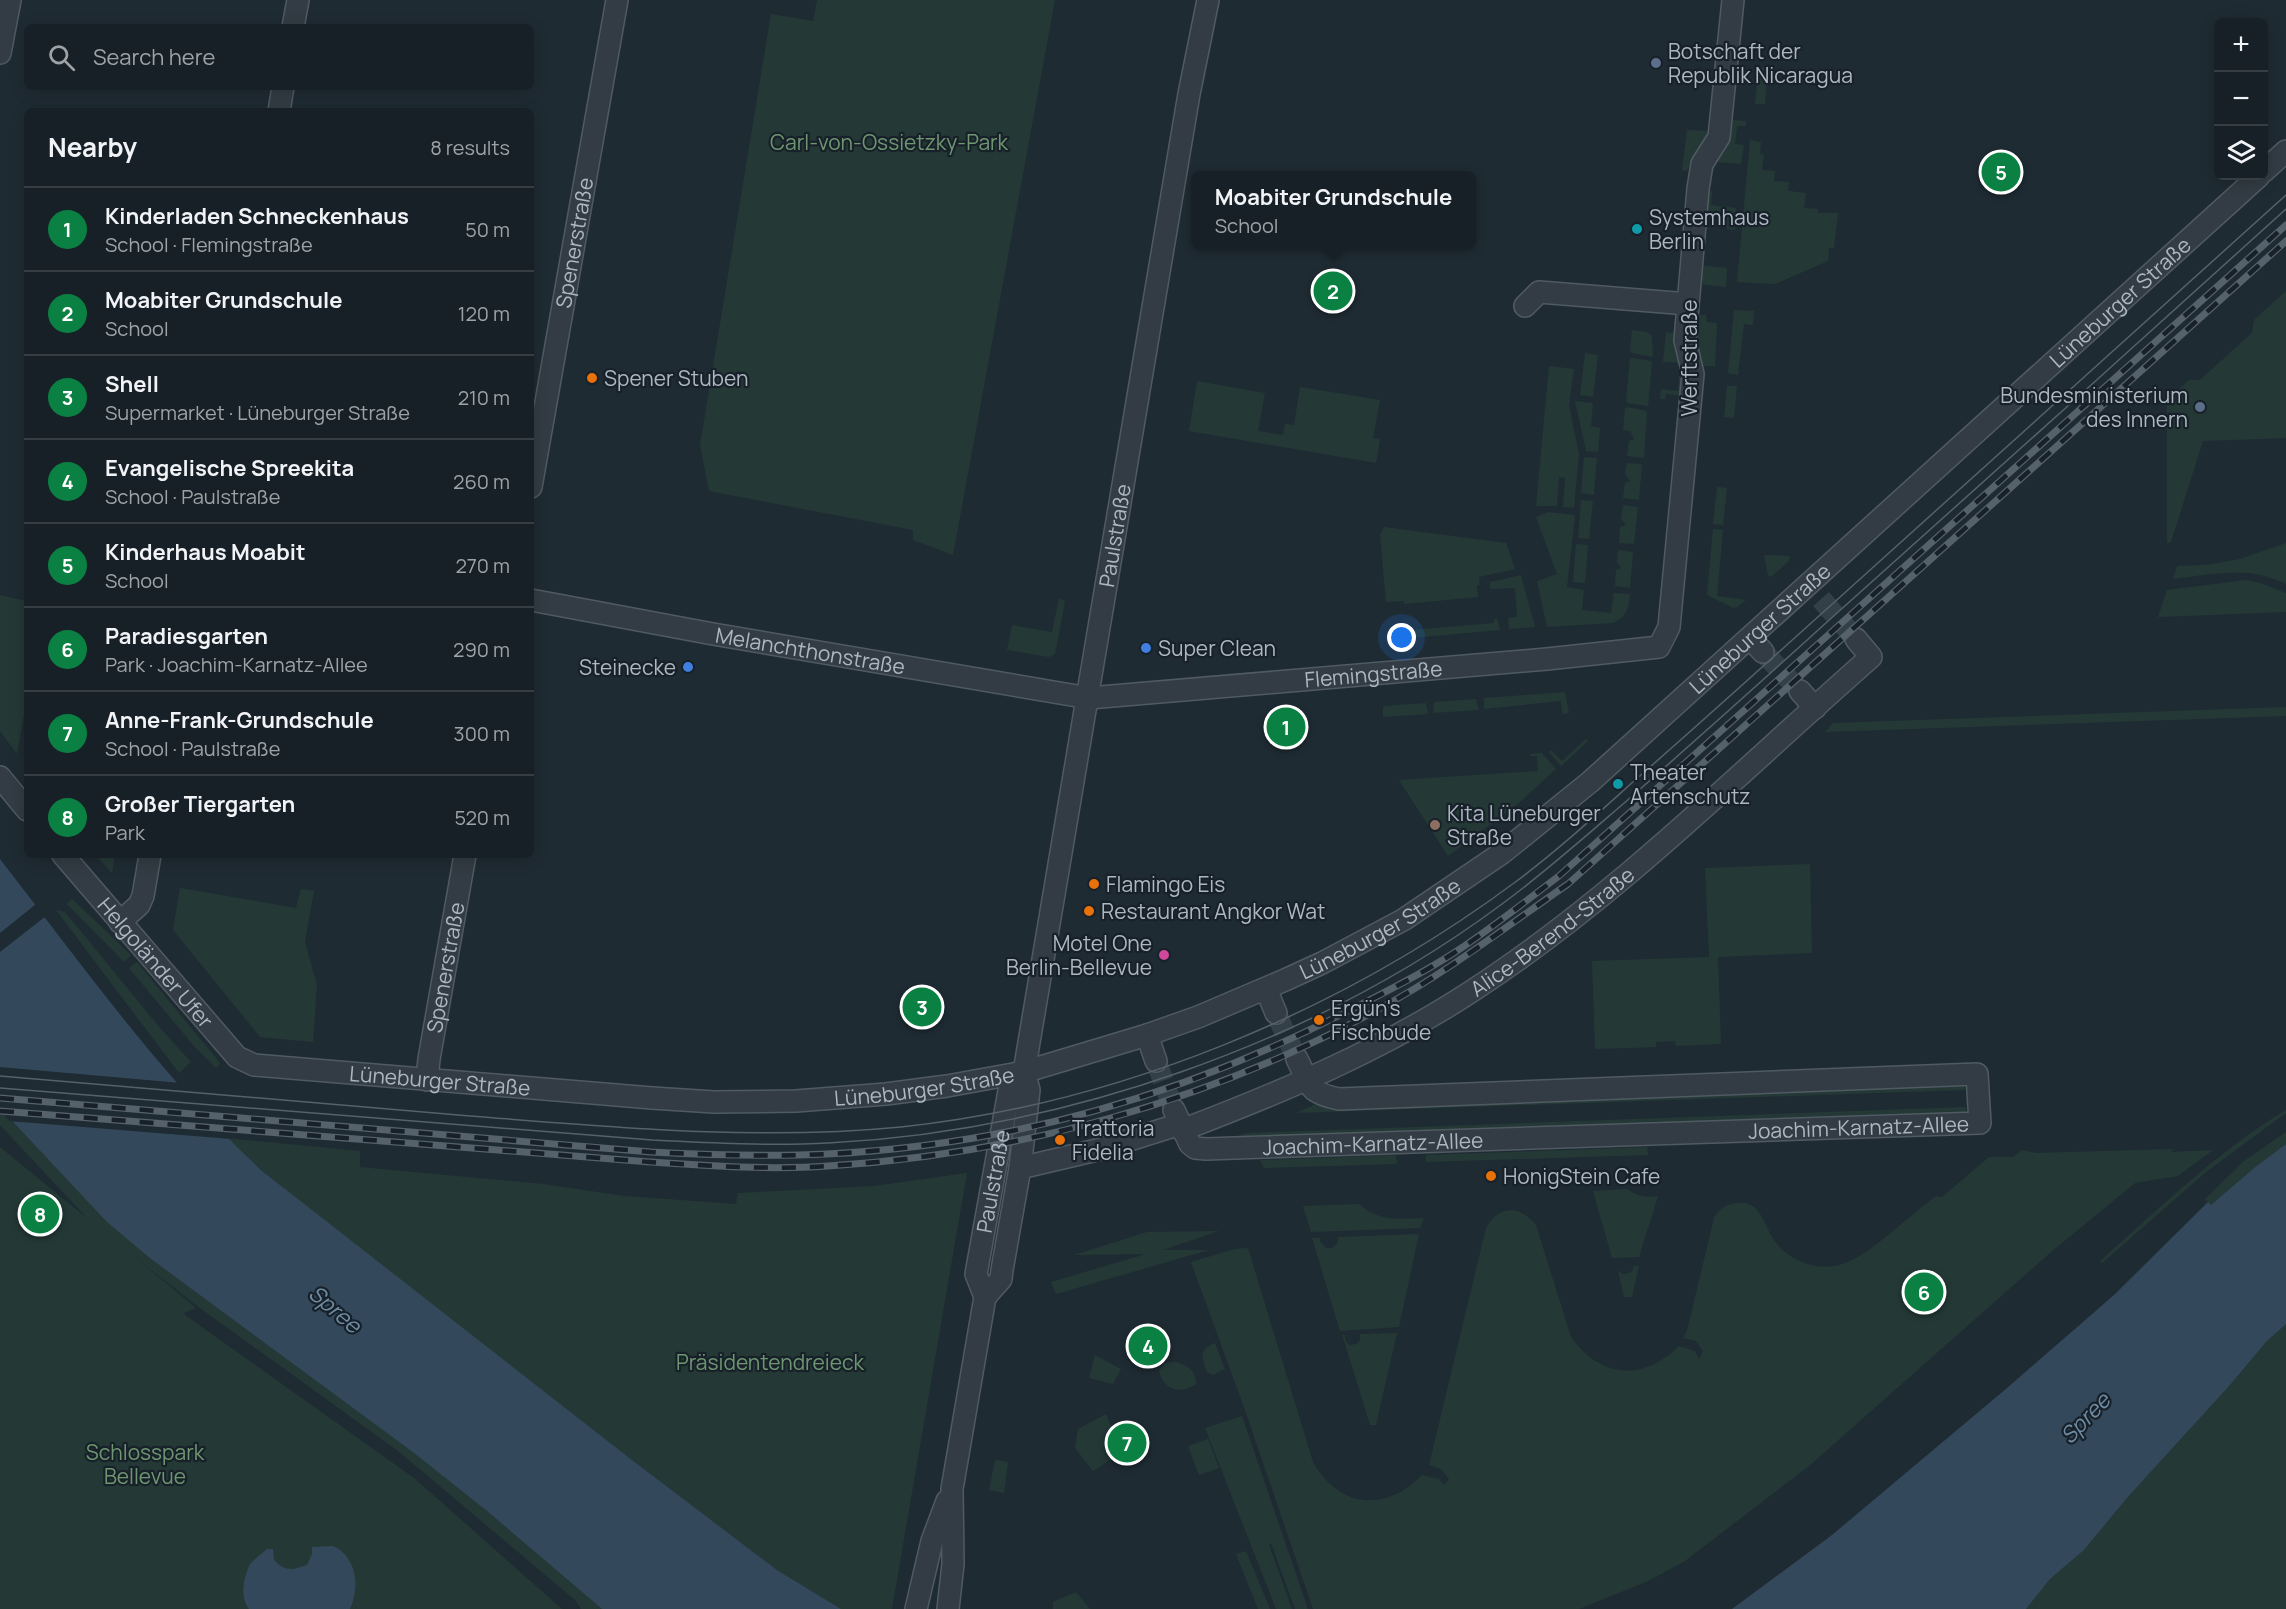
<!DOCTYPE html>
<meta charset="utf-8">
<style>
:root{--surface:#172026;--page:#242d32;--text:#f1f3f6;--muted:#9ea3a7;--line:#363e43;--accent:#0b8043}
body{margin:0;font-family:Manrope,sans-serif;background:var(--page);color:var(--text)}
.controls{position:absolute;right:18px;top:18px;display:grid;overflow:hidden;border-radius:9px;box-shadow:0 3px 15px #0003}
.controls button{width:54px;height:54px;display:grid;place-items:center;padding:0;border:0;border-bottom:2px solid var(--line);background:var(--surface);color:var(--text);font:30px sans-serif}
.you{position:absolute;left:1402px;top:638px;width:21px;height:21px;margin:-15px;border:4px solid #fff;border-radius:50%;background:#1a73e8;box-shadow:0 0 0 9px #1a73e833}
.badge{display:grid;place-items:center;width:39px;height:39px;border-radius:50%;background:var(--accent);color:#fff;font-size:20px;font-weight:700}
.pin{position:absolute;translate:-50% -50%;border:3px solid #fff;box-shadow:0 2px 6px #0006}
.popup{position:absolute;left:1191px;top:171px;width:285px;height:78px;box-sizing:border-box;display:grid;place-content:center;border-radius:9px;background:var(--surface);filter:drop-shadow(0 2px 4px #0005);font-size:20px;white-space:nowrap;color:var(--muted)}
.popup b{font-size:22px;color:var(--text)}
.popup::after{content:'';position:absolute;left:50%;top:100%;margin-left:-12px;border:12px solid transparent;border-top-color:var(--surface)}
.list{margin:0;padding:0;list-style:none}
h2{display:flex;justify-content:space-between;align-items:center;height:78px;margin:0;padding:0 24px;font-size:26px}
h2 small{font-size:20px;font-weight:400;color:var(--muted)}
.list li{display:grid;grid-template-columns:39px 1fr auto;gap:18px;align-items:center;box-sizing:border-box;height:84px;padding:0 24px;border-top:2px solid var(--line)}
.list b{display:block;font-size:22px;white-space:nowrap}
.list p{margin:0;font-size:20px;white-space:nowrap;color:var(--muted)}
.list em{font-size:20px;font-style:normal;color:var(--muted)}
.icon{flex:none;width:33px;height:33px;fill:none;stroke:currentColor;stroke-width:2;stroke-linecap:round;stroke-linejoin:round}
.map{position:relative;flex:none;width:2286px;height:1609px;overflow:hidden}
.search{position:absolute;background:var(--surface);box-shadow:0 3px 15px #0003;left:24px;top:24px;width:510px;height:66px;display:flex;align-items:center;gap:15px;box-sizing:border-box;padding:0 21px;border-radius:9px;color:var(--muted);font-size:22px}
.panel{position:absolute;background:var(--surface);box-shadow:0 3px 15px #0003;left:24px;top:108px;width:510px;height:750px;border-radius:9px}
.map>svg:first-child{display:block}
.green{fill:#243936}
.water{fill:#33495b}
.pier{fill:#1f2b33}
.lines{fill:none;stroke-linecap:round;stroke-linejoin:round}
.minor-tunnel{stroke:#344048;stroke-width:21;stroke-dasharray:21 10;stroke-linecap:butt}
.minor-casing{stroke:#505a63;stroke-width:24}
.minor{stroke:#333c44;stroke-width:21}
.tram{stroke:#55616b;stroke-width:1.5}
.rail-casing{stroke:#55616b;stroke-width:7}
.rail{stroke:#182129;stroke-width:4.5;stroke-dasharray:14;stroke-linecap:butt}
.service-dot{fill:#5c6f8a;stroke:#182129;stroke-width:2}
.culture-dot{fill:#0f9aa8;stroke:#182129;stroke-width:2}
.food-dot{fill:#e8710a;stroke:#182129;stroke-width:2}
.shop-dot{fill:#3f7fe0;stroke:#182129;stroke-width:2}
.education-dot{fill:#8d6e63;stroke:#182129;stroke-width:2}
.hotel-dot{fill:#d1479c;stroke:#182129;stroke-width:2}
.labels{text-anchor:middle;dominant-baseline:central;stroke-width:4.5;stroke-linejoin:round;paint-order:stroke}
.poi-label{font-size:21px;fill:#acb7c2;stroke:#182129;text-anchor:start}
.park-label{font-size:21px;fill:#6e9671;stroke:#182129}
.street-label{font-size:21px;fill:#acb7c2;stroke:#182129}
.water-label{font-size:22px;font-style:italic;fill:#6e8da5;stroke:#182129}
</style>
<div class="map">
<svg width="2286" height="1609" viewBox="0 0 2286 1609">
<rect width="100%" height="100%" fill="#1f2b33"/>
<g class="green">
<polygon points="817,0 1055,0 953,555 913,540 913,530 709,491 700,445 771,14 813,21"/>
<polygon points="1759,67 1768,68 1765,104 1755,104"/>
<polygon points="1733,120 1746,121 1746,126 1737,126 1735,144 1744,145 1741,164 1718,162 1728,145"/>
<polygon points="1687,130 1710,131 1709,142 1686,171 1682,170"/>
<polygon points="1750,140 1761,142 1760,154 1764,155 1762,170 1775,171 1774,181 1789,182 1788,191 1806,193 1804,208 1818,209 1818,213 1838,213 1834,248 1829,248 1828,261 1775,284 1737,282"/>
<polygon points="1707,191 1712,191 1711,205 1736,208 1735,230 1727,229 1724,217 1714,216 1709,218 1708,229 1703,228"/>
<polygon points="1698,265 1727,268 1726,287 1697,284"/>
<polygon points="2286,291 2286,438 2203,441 2171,542 2167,543 2167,401 2189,380 2200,380 2252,333 2254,320"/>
<polygon points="1734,310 1754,311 1753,325 1744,324 1738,375 1728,373"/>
<polygon points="1696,315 1706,315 1707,322 1717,323 1715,366 1702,366 1694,343"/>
<polygon points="1632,330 1647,332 1652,336 1653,357 1632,353 1630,351"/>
<polygon points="1666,332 1673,333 1681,363 1663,362"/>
<polygon points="1585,353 1598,355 1593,397 1580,395"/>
<polygon points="1632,358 1652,361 1648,406 1627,403 1626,400 1630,359"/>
<polygon points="1549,366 1574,369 1569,405 1579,454 1574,508 1563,507 1565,478 1559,477 1557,506 1536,506"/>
<polygon points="1679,376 1684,376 1682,396 1666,394 1665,399 1660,399 1661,389 1678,391"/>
<polygon points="1197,381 1265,393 1258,431 1283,435 1285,424 1294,425 1300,387 1380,400 1373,438 1380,439 1376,463 1189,431"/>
<polygon points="1727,386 1737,386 1734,418 1724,417"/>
<polygon points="1575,401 1593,403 1591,426 1600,428 1598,452 1586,451"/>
<polygon points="1627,407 1647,411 1644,458 1627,456 1629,441 1634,439 1630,431 1623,430 1625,408"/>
<polygon points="1584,457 1597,458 1594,495 1581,493"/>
<polygon points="1627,463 1642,464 1639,500 1623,498 1625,483 1630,481 1625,474"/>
<polygon points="1717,487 1727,488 1723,525 1713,524"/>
<polygon points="1581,500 1593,501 1589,539 1578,538"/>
<polygon points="1623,505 1638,507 1634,544 1619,543 1620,527 1626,525 1621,519"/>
<path d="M 1548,512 L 1575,515 L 1567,587 L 1584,590 L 1582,610 L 1611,613 L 1614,593 L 1630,594 C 1629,608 1626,618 1612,623 L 1547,627 L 1537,581 L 1557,574 L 1536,517 Z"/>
<polygon points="1384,527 1506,543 1515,569 1479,577 1480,585 1477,585 1478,597 1404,604 1404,601 1386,602 1380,535"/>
<polygon points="1713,529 1723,530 1717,596 1746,600 1737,607 1733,608 1707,595"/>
<path d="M 2286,543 L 2286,584 C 2247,565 2214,574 2173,579 L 2177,566 L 2206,565 L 2240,559 Z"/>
<polygon points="1576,544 1588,545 1585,583 1573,582"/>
<polygon points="1618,550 1633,552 1630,588 1615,586 1616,570 1621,568 1617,562"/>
<polygon points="1764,555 1790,556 1789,561 1771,577 1768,575"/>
<polygon points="1521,575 1535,627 1509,629 1508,618 1517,617 1515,588 1490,589 1490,582"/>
<polygon points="2246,580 2260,583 2286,593 2286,612 2158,617 2167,590"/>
<polygon points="0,595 27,601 27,699 17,754 0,731"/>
<polygon points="1059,598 1065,601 1055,654 1049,657 1007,650 1012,625 1052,632"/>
<polygon points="1494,619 1497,619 1500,630 1389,640 1388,632 1494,623"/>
<polygon points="1565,692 1569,713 1562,714 1561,701 1484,709 1484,698"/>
<polygon points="1476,699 1479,710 1433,713 1434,702"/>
<polygon points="1426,703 1428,714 1383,717 1383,708 1385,706"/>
<polygon points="2286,707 2286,716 1825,732 1833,723"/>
<polygon points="1586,739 1588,741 1561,766 1549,752 1551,750 1562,761"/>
<polygon points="1542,753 1556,769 1520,802 1448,856 1399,780 1538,771 1537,756 1530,756 1530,754"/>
<polygon points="95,855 115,855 112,873"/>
<polygon points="1810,864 1812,953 1718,957 1721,1044 1676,1046 1675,1041 1656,1042 1656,1047 1595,1049 1592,961 1709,957 1705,868"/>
<polygon points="180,888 296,908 301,889 314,891 305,942 317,985 313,1042 260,1037 173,930"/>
<polygon points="72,899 131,955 124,962 67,904"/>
<polygon points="56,910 65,912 160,1028 191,1062 179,1073"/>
<polygon points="137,962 220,1063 216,1068 194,1046 129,968"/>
<polygon points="1959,1082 1964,1085 1965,1090 1296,1113 1316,1104"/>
<polygon points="0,1105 15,1124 107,1221 151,1259 414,1453 487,1511 602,1609 581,1609 575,1600 398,1451 197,1306 134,1256 196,1308 184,1313 185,1315 414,1478 562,1609 0,1609 0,1147 88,1219 0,1125"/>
<polygon points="1966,1107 1966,1113 1959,1115 1223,1141 1247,1133"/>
<path d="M 2286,1110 L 2286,1113 L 2206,1172 L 2102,1263 L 2100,1261 C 2160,1208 2218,1151 2286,1110 Z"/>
<polygon points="2286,1132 2286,1144 2254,1168 2211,1205 2205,1199 2244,1161"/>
<polygon points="226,1138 360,1151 360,1167 543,1184 624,1196 736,1204 738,1193 874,1186 967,1173 892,1609 841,1609 777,1570 632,1460 308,1208 262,1171"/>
<polygon points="1647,1147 1648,1155 1426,1162 1426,1155"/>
<path d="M 2173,1149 L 2171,1152 L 2213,1150 L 2178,1176 L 2135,1183 L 2051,1252 L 1809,1466 L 1685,1561 L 1648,1581 L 1579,1609 L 1313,1609 L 1245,1410 L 1192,1265 L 1191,1262 L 1235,1249 L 1248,1248 L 1313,1462 C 1339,1508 1386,1513 1422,1475 L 1439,1479 L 1444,1485 L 1449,1479 L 1441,1469 L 1429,1465 L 1486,1228 C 1499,1205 1520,1205 1536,1225 L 1571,1337 C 1600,1378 1643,1382 1679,1346 L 1695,1351 L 1699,1359 L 1703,1351 L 1696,1341 L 1683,1338 L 1687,1331 L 1714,1218 C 1719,1210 1725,1204 1736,1203 C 1763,1199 1764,1229 1777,1244 C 1785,1254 1796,1260 1808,1264 C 1842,1275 1868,1251 1893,1231 C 1907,1219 1921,1208 1936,1196 L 1942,1197 L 1989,1157 L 2013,1157 L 2022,1150 L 2036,1153 Z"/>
<polygon points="1396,1155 1397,1164 1264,1168 1260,1160"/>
<path d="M 1627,1189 C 1637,1196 1645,1198 1658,1196 L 1639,1257 L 1612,1258 L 1593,1191 Z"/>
<path d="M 1359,1204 C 1377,1222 1402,1219 1424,1218 L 1420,1228 L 1311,1232 L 1303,1206 Z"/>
<polygon points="1219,1231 1163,1250 1209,1250 1056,1294 1051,1282 1146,1254 1074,1255 1147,1232"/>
<polygon points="1419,1234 1399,1327 1340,1331 1312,1238 1320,1238 1320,1242 1326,1248 1333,1248 1338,1242 1338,1237"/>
<polygon points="1633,1266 1639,1266 1632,1297 1624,1297 1618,1270 1622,1274 1629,1273 1633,1270"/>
<polygon points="2286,1324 2286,1609 2026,1609 2050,1579 2084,1550 2127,1498 2230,1385 2266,1342"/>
<polygon points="1397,1333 1376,1425 1370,1425 1342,1334 1345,1335 1345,1340 1349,1345 1357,1344 1360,1340 1360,1334"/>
<path d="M 1215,1343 L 1225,1369 L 1213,1375 L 1207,1372 C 1202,1357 1198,1350 1215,1343 Z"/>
<polygon points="1095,1355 1121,1369 1113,1384 1089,1378"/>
<path d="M 1176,1362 C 1188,1366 1196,1370 1196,1384 C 1182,1395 1163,1390 1159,1371 L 1164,1363 Z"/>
<polygon points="1106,1414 1122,1452 1093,1471 1075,1448 1078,1429"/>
<polygon points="1242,1416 1308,1609 1295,1609 1271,1543 1269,1545 1292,1609 1276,1609 1205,1428"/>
<polygon points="1208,1439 1219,1468 1199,1475 1188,1446"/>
<polygon points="995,1460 1008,1462 1004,1493 989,1490"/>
<polygon points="1246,1551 1270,1609 1258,1609 1236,1554"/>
<polygon points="1076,1592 1090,1609 1053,1609 1053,1602"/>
</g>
<g class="water">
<path d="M 0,859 C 83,966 162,1078 262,1171 L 632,1460 L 777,1570 L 841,1609 L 602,1609 L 487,1511 L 414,1453 L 151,1259 L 107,1222 L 15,1124 L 0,1105 Z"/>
<polygon points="2286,1144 2286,1324 2266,1342 2230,1385 2127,1498 2084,1550 2050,1579 2026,1609 1732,1609 1832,1535 2007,1388 2114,1295 2208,1202 2211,1205 2254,1168"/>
<path d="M 333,1546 C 357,1557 360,1587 350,1609 L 249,1609 C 240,1597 243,1580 249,1566 C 252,1560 262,1554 267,1549 L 273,1549 L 274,1560 C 285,1572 293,1570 307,1565 L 312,1554 L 312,1547 Z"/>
</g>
<g class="pier">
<polygon points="36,904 46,916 0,952 0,933"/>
<polygon points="0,1067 181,1083 231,1139 9,1121 0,1109"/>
</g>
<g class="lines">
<g class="minor-tunnel">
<polyline points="1821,599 1856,639"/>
<polyline points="1763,652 1800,691"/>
<polyline points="1276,1013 1297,1059"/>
<polyline points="1156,1061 1174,1110"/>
</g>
<g class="minor-casing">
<g id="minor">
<polyline points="293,27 298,0"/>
<polyline points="0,53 10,0"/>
<polyline points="279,111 283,87"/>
<polyline points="2264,171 2286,151"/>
<polyline points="1525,306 1539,292 1688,304"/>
<path id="s1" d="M 531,487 L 617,0"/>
<path id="s2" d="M 531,600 L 713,634 L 1089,698 L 1547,659 L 1659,647 L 1669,627 L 1693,374 L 1685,340 L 1698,189 L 1702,164 L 1719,137 L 1733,0"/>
<polyline points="1750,638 1763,652"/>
<polyline points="1800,691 1815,708"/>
<polyline points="0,777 27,810"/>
<path id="s3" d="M 63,855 L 237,1057 L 254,1065 L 652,1098 L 714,1102 L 796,1101 L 886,1094 L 947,1086 L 1024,1072 L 1147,1035 L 1198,1017 L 1285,980 L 1322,963 L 1403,920 L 1502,853 L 1590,782 L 2259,176"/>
<polyline points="120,922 139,905 143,896 150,855"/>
<polyline points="1266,989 1276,1013"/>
<polyline points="1147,1035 1156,1061"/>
<path id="s4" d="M 427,1080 L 429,1059 L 465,855"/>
<path id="s5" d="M 1174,1110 L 1190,1144 L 1195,1148 L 1206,1149 L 1980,1123 L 1977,1074 L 1339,1099 C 1307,1092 1311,1087 1297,1059"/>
<path id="s6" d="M 1182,1130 C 1282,1092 1382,1050 1472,991 C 1618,896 1741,771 1871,657 L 1856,639"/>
<polyline points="1020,1168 1101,1149 1180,1124"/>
<path id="s7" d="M 985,1297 L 1001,1279 L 1002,1270 L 1020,1168 L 1029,1090 L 1024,1072 L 1189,94 L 1208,0"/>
<polyline points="916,1609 932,1541 947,1501"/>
<path id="s8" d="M 948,1609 L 953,1564 L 952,1489 L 985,1297 L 976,1274 L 1009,1091 L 1024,1072"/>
</g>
</g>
<use href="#minor" class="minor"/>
<g class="tram">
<path d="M 0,1076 C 157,1089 313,1103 470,1116 C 614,1127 756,1141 901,1127 C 1118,1104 1339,1013 1514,883 C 1556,852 1595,816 1634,781 C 1703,721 1771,659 1839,598 C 1988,463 2137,329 2286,195"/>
<path d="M 0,1088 L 652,1140 C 711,1143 770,1146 828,1143 C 1062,1131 1314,1044 1502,904 C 1547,871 1588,834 1630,798 C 1696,740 1762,681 1827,622 C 1981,485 2133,347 2286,209"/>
</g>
<g class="rail-casing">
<g id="rail">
<path d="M 0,1098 L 651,1152 C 710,1155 768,1157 827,1154 C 1012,1145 1181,1096 1346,1012 C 1380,995 1416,977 1449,956 C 1487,932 1523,903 1559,876 L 2286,225"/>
<path d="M 0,1111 L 650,1162 C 710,1166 769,1170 828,1166 C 1020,1154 1210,1101 1379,1009 C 1446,973 1506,927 1568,884 L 2286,241"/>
</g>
</g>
<use href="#rail" class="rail"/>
</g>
<g class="service-dot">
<circle cx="1656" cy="63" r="6"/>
<circle cx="2200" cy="407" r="6"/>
</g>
<g class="culture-dot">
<circle cx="1637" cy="229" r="6"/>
<circle cx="1618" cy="784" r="6"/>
</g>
<g class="food-dot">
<circle cx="592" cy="378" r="6"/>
<circle cx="1094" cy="884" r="6"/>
<circle cx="1089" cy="911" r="6"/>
<circle cx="1319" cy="1020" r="6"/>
<circle cx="1060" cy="1140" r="6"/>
<circle cx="1491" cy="1176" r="6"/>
</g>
<g class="shop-dot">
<circle cx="1146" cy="648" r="6"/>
<circle cx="688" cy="667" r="6"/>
</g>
<circle class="education-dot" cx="1435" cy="825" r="6"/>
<circle class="hotel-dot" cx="1164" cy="955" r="6"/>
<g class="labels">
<g class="poi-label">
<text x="1668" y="51">Botschaft der<tspan x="1668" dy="24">Republik Nicaragua</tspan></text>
<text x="1649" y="217">Systemhaus<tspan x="1649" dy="24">Berlin</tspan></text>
<text x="604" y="378">Spener Stuben</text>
<text x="2188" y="395" text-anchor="end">Bundesministerium<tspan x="2188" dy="24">des Innern</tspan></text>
<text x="1158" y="648">Super Clean</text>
<text x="676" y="667" text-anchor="end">Steinecke</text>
<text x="1630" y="772">Theater<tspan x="1630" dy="24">Artenschutz</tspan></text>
<text x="1447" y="813">Kita Lüneburger<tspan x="1447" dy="24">Straße</tspan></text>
<text x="1106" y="884">Flamingo Eis</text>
<text x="1101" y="911">Restaurant Angkor Wat</text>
<text x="1152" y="943" text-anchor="end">Motel One<tspan x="1152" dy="24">Berlin-Bellevue</tspan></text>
<text x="1331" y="1008">Ergün's<tspan x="1331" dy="24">Fischbude</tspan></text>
<text x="1072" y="1128">Trattoria<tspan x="1072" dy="24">Fidelia</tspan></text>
<text x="1503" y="1176">HonigStein Cafe</text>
</g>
<g class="park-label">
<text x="889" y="142">Carl-von-Ossietzky-Park</text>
<text x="770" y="1362">Präsidentendreieck</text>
<text x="145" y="1452">Schlosspark<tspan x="145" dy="24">Bellevue</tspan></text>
</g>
<g class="street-label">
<text stroke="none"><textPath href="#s1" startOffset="248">Spenerstraße</textPath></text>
<text stroke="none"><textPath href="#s3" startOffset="2416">Lüneburger Straße</textPath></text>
<text transform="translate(1689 358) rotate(-90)">Werftstraße</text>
<text stroke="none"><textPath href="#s7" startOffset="778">Paulstraße</textPath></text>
<text stroke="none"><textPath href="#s3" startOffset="1930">Lüneburger Straße</textPath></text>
<text stroke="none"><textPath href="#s2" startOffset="284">Melanchthonstraße</textPath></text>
<text stroke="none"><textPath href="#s2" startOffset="852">Flemingstraße</textPath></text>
<text stroke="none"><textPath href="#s3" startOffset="1444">Lüneburger Straße</textPath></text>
<text stroke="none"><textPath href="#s6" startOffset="422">Alice-Berend-Straße</textPath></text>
<text stroke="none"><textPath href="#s3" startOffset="142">Helgoländer Ufer</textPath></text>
<text stroke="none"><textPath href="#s4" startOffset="114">Spenerstraße</textPath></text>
<text stroke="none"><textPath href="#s3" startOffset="472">Lüneburger Straße</textPath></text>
<text stroke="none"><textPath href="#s3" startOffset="958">Lüneburger Straße</textPath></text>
<text stroke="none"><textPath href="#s5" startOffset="708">Joachim-Karnatz-Allee</textPath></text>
<text stroke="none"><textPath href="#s5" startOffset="222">Joachim-Karnatz-Allee</textPath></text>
<text stroke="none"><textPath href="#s8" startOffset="434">Paulstraße</textPath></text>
</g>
<g class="water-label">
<text transform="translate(335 1309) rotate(40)">Spree</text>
<text transform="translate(2085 1418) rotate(-46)">Spree</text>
</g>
</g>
</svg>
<div class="controls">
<button>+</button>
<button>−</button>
<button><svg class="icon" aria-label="layers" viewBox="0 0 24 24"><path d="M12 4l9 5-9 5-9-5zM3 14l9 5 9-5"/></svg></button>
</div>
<div class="you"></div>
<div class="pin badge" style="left:1286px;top:727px">1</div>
<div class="pin badge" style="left:1333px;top:291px">2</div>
<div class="popup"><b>Moabiter Grundschule</b>School</div>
<div class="pin badge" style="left:922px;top:1007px">3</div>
<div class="pin badge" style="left:1148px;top:1346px">4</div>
<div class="pin badge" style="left:2001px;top:172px">5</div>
<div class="pin badge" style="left:1924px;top:1292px">6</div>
<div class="pin badge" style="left:1127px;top:1443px">7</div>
<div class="pin badge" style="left:40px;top:1214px">8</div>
<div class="search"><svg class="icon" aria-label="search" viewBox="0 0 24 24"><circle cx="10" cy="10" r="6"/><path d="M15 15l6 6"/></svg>Search here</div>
<section class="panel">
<h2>Nearby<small>8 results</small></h2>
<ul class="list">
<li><span class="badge">1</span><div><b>Kinderladen Schneckenhaus</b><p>School · Flemingstraße</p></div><em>50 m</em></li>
<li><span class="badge">2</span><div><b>Moabiter Grundschule</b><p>School</p></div><em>120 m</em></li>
<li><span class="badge">3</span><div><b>Shell</b><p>Supermarket · Lüneburger Straße</p></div><em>210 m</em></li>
<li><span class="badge">4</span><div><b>Evangelische Spreekita</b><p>School · Paulstraße</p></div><em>260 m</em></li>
<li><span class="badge">5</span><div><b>Kinderhaus Moabit</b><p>School</p></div><em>270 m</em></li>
<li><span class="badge">6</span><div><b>Paradiesgarten</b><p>Park · Joachim-Karnatz-Allee</p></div><em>290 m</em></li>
<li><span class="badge">7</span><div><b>Anne-Frank-Grundschule</b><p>School · Paulstraße</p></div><em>300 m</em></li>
<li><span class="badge">8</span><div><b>Großer Tiergarten</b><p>Park</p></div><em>520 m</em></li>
</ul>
</section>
</div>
